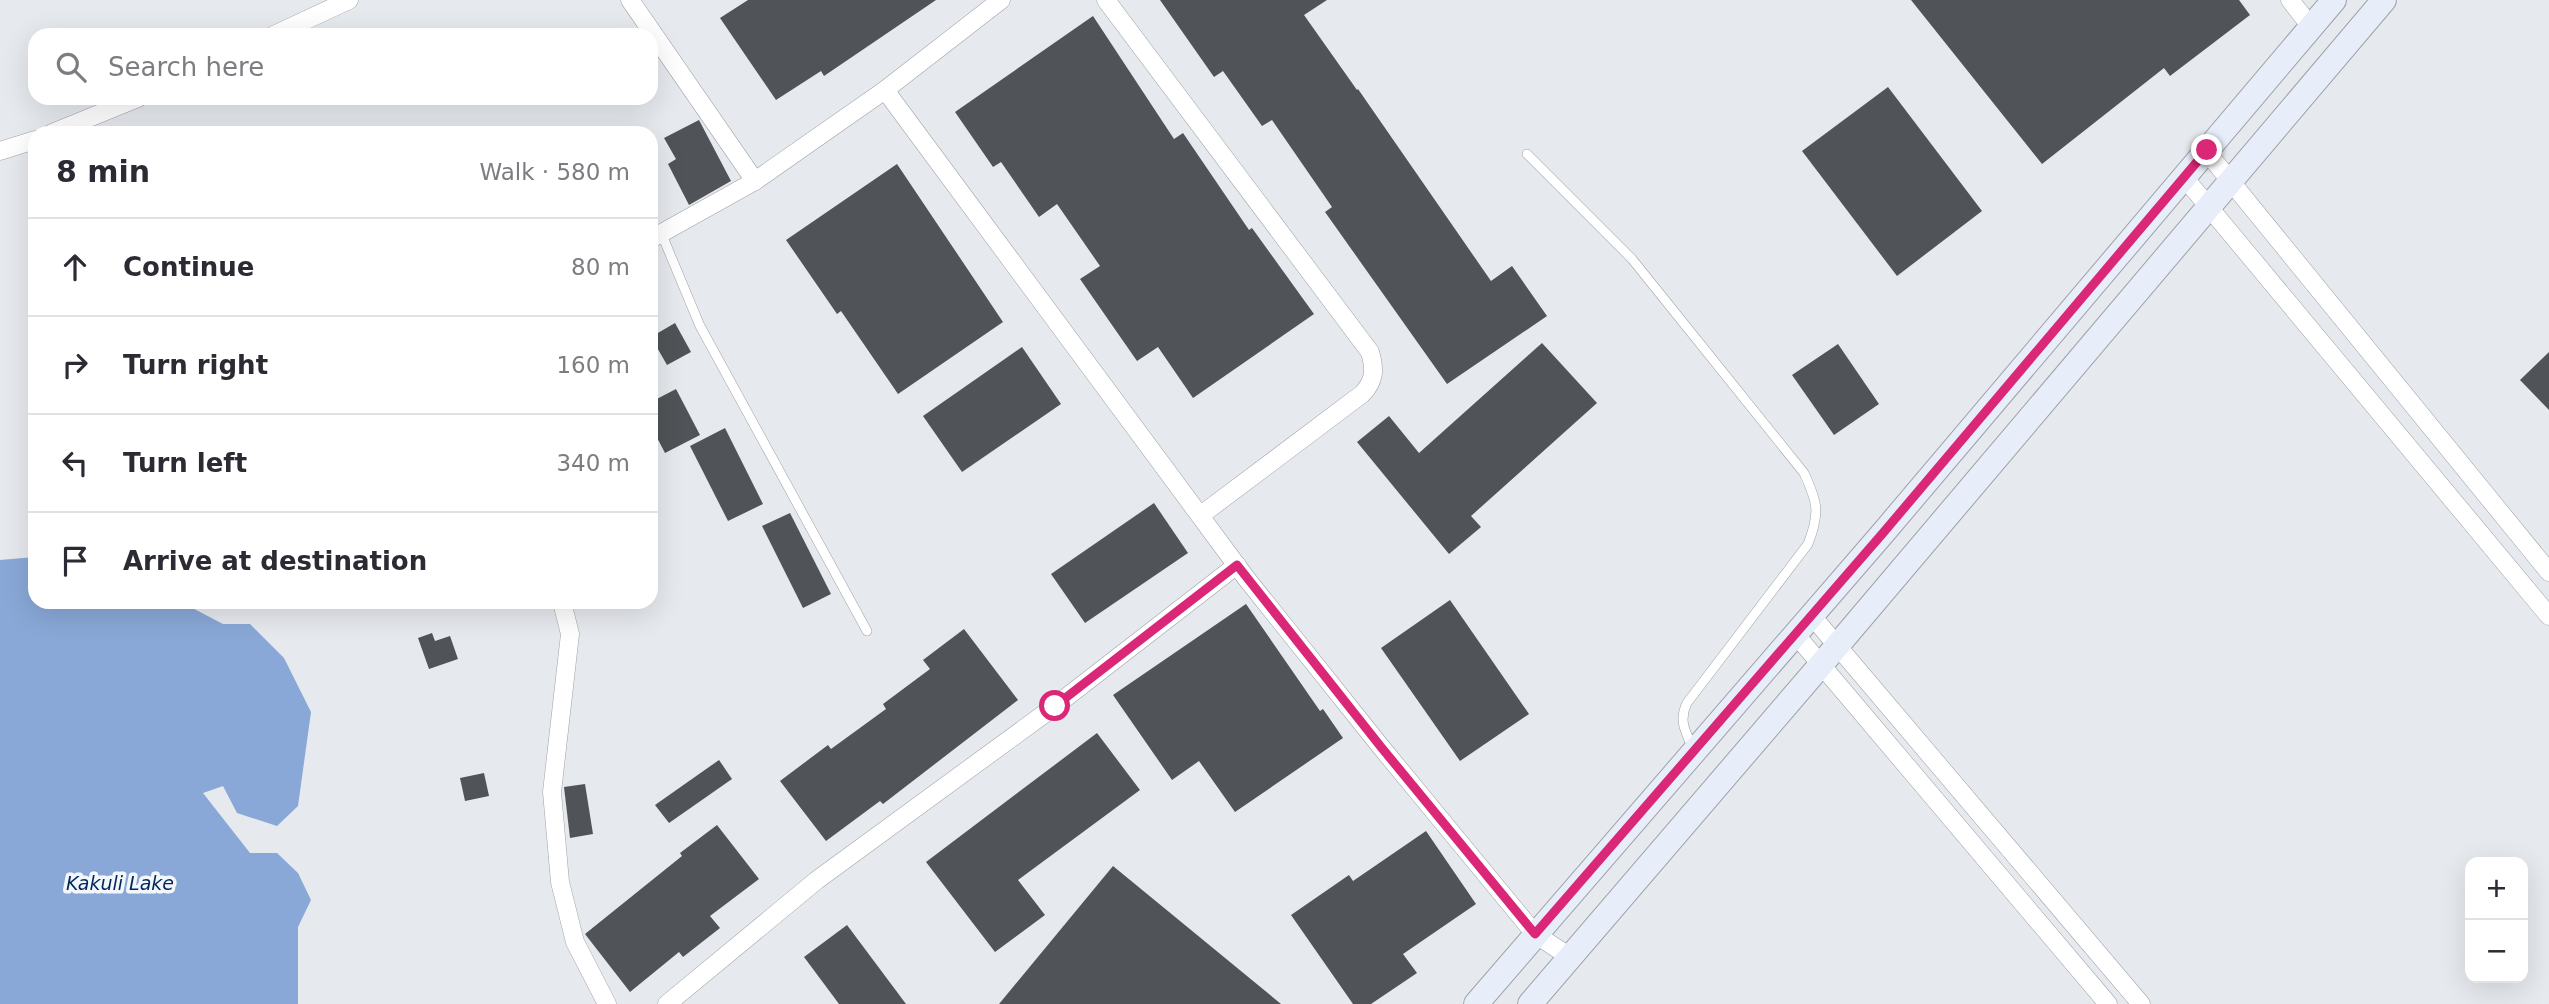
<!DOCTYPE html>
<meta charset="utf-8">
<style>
:root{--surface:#fff;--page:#f2f2f3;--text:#2b2b33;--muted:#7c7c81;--line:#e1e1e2}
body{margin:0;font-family:"DejaVu Sans",sans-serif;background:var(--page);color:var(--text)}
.controls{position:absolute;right:21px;bottom:21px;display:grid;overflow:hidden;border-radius:14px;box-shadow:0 7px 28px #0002}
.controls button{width:63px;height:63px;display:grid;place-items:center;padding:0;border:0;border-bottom:2px solid var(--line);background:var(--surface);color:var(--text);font:35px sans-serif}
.stop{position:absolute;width:21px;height:21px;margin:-16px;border:5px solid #db2777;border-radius:50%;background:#fff}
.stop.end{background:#db2777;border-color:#fff;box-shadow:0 2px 7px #0008}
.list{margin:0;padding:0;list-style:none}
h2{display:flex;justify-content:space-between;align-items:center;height:91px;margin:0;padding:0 28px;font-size:30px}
h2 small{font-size:23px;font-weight:400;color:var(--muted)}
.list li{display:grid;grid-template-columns:46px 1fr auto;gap:21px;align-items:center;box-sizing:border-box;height:98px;padding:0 28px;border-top:2px solid var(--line)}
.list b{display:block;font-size:26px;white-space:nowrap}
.list em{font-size:23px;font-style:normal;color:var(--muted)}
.icon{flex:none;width:38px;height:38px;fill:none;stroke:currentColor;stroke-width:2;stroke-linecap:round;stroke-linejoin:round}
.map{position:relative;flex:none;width:2549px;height:1004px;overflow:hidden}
.search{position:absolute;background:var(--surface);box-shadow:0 7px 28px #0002;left:28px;top:28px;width:630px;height:77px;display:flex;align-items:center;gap:18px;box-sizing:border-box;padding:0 24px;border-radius:21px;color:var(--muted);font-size:26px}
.panel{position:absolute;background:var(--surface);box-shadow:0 7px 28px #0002;left:28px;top:126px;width:630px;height:483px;border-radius:21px}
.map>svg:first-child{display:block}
.water{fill:#89a8d7}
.building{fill:#505357}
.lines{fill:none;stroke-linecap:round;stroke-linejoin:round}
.lane-casing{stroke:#9ea1a6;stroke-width:10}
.street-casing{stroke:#9ea1a6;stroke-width:19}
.secondary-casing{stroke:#9ea1a6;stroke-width:26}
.lane{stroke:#fff;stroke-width:9}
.street{stroke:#fff;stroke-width:18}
.secondary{stroke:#e7eefa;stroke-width:24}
.route{stroke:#db2777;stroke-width:9}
.labels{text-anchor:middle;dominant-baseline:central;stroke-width:7;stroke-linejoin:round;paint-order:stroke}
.water-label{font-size:19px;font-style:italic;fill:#00265d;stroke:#f3f7fb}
</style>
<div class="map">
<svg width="2549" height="1004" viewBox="0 0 2549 1004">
<rect width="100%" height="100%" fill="#e6e9ee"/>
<polygon class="water" points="35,557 35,602 181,602 223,624 250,624 284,658 311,712 298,806 277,826 237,813 223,786 203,793 250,853 277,853 298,873 311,900 298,927 298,1004 0,1004 0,560"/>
<g class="building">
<polygon points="748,0 936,0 824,76 821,71 776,100 720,18"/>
<polygon points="1160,0 1327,0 1304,15 1357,90 1358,89 1491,281 1512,266 1547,316 1447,384 1325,212 1332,207 1272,120 1262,126 1223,71 1214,77"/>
<polygon points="1911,0 2239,0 2250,15 2170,76 2164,68 2042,164"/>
<polygon points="1093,16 1174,139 1183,133 1249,230 1252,228 1314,314 1193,398 1158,347 1137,361 1080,279 1100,266 1057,204 1039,217 1001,162 993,167 955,112"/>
<polygon points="1888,87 1982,211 1897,276 1802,151"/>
<polygon points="699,120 731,181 689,205 668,164 676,159 664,138"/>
<polygon points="897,164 1003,322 898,394 841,311 837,314 786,240"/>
<polygon points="675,323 691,352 667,365 651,337"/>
<polygon points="1542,343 1597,403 1471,516 1481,527 1449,554 1357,442 1389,416 1419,453"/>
<polygon points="1838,344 1879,404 1834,435 1792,375"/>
<polygon points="1022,347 1061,404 962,472 923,416"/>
<polygon points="2549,352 2549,410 2520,380"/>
<polygon points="676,389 700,435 665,453 651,426 651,402"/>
<polygon points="725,428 763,504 728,521 690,446"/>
<polygon points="1154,503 1188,553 1085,623 1051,574"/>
<polygon points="790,513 831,594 803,608 762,526"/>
<polygon points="1450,600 1529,714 1460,761 1381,648"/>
<polygon points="1246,604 1320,711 1323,709 1343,738 1235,812 1199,761 1172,780 1113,695"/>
<polygon points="964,629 1018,700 883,804 880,801 826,841 780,781 828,745 831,749 886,709 883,704 930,669 923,660"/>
<polygon points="432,633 435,641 450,636 458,659 429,669 418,638"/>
<polygon points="1097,733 1140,790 1018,880 1045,915 995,952 926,862"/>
<polygon points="719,760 732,779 669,823 655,805"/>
<polygon points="484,773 489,796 465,801 460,778"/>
<polygon points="585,784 593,834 570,838 564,787"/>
<polygon points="717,825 759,879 710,916 720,928 683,957 679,952 630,992 585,934 682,856 680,853"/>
<polygon points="1426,831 1476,904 1403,954 1417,973 1371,1004 1353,1004 1291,915 1349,875 1353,881"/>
<polygon points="1113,866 1281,1004 999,1004"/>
<polygon points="847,925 906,1004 839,1004 804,957"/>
</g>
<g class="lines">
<g class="lane-casing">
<g id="lane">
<path d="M 1527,154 L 1632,259 L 1804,473 C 1818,503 1820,513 1808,544 L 1687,703 C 1678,721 1686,733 1694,750"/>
<polyline points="662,235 700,326 867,631"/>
</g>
</g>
<g class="street-casing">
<g id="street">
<polyline points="630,0 755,181"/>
<path d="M 1106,0 L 1370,352 C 1375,369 1375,381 1362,394 L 1201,515"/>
<polyline points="2290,0 2311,27"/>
<polyline points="274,35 349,0"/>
<polyline points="885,90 1246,578 1381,747 1535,934 1570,957"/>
<polyline points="52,133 138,98"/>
<polyline points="0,151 35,140"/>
<polyline points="2206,151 2549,572"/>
<polyline points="2183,176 2549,616"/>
<polyline points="651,239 755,181 885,90 1001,0"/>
<polyline points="562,602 570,634 552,792 560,882 575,942 607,1004"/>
<polyline points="1812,616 2141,1004"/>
<polyline points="1796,635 2108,1004"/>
<polyline points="667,1004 817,880 1055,706 1237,565"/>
</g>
</g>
<g class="secondary-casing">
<g id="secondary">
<polyline points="1476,1004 1883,533 2334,0"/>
<polyline points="1530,1004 1837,646 2384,0"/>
</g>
</g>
<use href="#lane" class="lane"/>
<use href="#street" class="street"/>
<use href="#secondary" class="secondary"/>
</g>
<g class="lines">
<polyline class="route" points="1055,706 1237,565 1381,747 1535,934 1883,533 2207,150"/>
</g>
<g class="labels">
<g class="water-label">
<text x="120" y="883">Kakuli Lake</text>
</g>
</g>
</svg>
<div class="controls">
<button>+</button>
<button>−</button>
</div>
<div class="stop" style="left:1055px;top:706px"></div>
<div class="stop end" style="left:2207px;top:150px"></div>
<div class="search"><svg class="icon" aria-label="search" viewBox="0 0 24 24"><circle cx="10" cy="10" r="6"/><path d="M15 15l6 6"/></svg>Search here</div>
<section class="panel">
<h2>8 min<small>Walk · 580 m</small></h2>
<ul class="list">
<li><svg class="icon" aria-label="ahead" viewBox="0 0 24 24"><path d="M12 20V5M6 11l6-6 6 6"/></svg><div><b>Continue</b></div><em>80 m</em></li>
<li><svg class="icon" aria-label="right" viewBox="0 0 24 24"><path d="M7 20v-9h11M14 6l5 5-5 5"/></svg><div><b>Turn right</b></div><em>160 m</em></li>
<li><svg class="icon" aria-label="left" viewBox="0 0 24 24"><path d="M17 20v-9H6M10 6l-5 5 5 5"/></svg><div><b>Turn left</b></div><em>340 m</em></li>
<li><svg class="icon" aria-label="arrive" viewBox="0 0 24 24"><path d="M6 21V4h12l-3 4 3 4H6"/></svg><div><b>Arrive at destination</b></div></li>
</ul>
</section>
</div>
